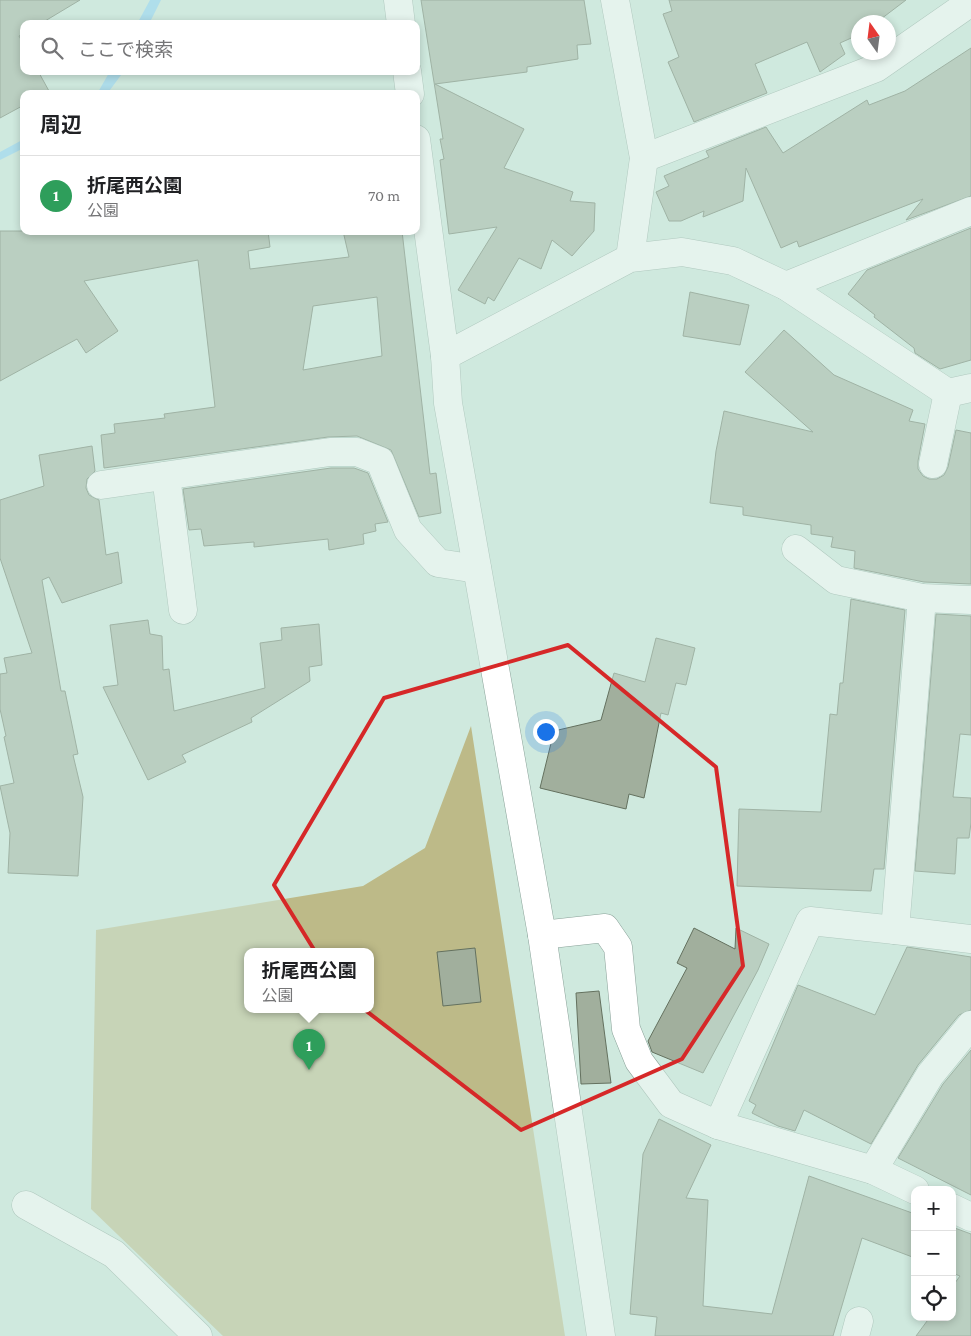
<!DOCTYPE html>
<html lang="ja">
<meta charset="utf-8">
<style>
:root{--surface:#fff;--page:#f6f6f6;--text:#202124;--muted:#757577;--line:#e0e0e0;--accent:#a50f49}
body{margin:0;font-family:"Crimson Pro","Noto Sans JP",serif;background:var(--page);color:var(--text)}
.controls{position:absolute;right:15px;bottom:15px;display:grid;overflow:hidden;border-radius:10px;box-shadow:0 2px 8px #0003}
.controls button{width:45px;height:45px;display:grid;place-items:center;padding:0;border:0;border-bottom:1px solid var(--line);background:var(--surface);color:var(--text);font:25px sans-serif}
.compass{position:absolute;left:851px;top:15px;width:45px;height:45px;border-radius:50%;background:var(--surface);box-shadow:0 2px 8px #0003;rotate:346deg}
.you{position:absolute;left:545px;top:731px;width:18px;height:18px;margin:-12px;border:4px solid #fff;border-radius:50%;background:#1a73e8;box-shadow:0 0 0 8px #1a73e833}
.badge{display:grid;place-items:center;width:32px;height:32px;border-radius:50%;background:var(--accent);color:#fff;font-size:16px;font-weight:700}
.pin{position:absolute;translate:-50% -41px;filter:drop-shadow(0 1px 2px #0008)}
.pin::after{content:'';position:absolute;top:26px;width:18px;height:15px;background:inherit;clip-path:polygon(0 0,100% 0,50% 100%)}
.popup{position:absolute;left:244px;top:948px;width:130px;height:65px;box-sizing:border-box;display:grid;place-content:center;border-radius:10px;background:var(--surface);filter:drop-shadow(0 1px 4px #0005);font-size:16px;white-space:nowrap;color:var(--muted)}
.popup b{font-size:19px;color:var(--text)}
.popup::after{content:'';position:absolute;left:50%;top:100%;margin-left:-10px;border:10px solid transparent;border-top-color:var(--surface)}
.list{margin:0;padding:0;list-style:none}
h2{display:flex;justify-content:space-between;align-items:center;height:65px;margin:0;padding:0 20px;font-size:21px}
h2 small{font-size:16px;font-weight:400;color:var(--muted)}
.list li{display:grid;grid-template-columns:32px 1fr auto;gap:15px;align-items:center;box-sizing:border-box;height:80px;padding:0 20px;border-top:1px solid var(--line)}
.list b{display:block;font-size:19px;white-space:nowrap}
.list p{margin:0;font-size:16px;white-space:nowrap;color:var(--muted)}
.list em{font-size:16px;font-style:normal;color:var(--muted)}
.icon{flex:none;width:28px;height:28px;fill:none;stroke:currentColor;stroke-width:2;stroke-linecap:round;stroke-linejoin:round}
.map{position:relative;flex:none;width:971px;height:1336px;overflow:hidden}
.search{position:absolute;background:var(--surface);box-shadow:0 2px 8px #0003;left:20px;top:20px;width:400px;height:55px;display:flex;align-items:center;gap:12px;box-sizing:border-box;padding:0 18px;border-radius:10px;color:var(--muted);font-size:19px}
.panel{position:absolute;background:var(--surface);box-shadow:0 2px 8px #0003;left:20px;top:90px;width:400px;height:145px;border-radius:10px}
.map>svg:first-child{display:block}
.green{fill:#bdba88;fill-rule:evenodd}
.water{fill:#88d0fa}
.building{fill:#a1af9d;stroke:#64715f;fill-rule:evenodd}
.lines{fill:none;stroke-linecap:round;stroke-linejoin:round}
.minor-casing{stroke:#8aa299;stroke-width:29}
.minor{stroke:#fff;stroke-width:28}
.marked{fill:none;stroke:#d62828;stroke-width:4;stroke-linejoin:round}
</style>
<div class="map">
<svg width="971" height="1336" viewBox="0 0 971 1336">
<rect width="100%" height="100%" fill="#cfe9de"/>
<path class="green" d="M 471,726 L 565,1336 L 223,1336 L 91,1209 L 96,930 L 363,886 L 425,848 ZM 248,951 L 370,951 L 370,1009 L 248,1009 Z"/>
<g class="water">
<polygon points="150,0 161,0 149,24 137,24"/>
<polygon points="110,71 124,71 107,94 97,94"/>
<polygon points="24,139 24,148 0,160 0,152"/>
</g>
<g class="building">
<polygon points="0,0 80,0 40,24 24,24 24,33 19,36 24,45 24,71 38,71 49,91 44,94 24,94 24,105 0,118"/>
<polygon points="421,0 584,0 591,44 577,45 578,59 527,67 527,72 435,84 524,129 504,168 573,192 570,201 595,203 594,231 572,256 552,240 541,269 519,258 494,301 488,297 485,304 458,290 497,227 449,234 440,160 444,159 440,139 443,139"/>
<polygon points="669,0 906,0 877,22 858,22 858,35 840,43 845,54 820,72 807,42 755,64 767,93 694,122 668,62 679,57 663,14 672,11"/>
<polygon points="971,48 971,196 906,220 923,199 799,247 797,241 781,248 746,168 743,201 703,217 704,211 681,221 669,221 656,192 669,186 664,176 709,157 706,151 766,127 783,153 867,100 869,105 905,91"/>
<polygon points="971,228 971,360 940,369 915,353 914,348 874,317 875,315 848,294 867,270"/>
<path d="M 0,231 L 268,231 L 270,247 L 248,251 L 250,269 L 349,257 L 343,231 L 402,231 L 430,474 L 436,473 L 441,513 L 419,517 L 391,450 L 357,436 L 328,437 L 104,468 L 101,435 L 115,433 L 114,424 L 165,418 L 164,414 L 215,407 L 198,260 L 84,281 L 118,331 L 86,353 L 77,339 L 0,381 ZM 377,297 L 382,356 L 303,370 L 313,306 Z"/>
<polygon points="690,292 749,305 740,345 683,336"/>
<polygon points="784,330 834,375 913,410 909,421 925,424 918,461 918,469 923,476 929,479 937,479 944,475 948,467 956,430 971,433 971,584 924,582 854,568 855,551 831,547 833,537 811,534 811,525 743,515 743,507 710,503 716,451 724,411 813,432 745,372"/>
<polygon points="92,446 95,471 87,479 86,488 89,495 99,500 106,555 118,552 122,583 62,603 49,577 42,580 61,691 65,691 78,754 73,755 83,797 78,876 8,873 10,833 0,786 14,783 4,737 6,736 0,709 0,674 7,673 4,658 32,653 0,558 0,500 44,486 39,455"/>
<polygon points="331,468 354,468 368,473 388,522 375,524 376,531 363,534 364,544 329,550 328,539 254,547 254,542 204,546 201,529 189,530 183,489"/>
<polygon points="851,599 905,610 884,869 874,869 871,891 737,886 739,809 821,812 830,714 837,715 840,683 843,683"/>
<polygon points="936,614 971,616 971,735 960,734 953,797 971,798 971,823 969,838 957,838 955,874 915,871"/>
<polygon points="148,620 150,634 162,636 163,670 169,669 174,711 265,688 260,643 282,640 281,628 319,624 322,665 309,667 310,681 251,718 252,722 182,755 186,762 148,780 103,687 118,685 110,625"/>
<polygon points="656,638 695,648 686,685 676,683 668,715 661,713 644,798 629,794 626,809 540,788 554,731 601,720 614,673 645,682"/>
<polygon points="694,928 735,949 736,928 769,944 758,970 703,1073 652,1052 648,1041 687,968 677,963"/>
<polygon points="907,947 971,957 971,1010 959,1015 918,1065 871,1144 804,1110 795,1131 778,1126 752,1113 756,1105 749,1101 798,985 875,1015"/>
<polygon points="475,948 481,1002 443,1006 437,952"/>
<polygon points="599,991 611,1083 581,1084 576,993"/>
<polygon points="971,1050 971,1195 898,1158 943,1084"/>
<polygon points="659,1119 711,1145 686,1198 708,1200 703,1306 772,1314 809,1176 915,1214 915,1258 862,1238 833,1336 655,1336 657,1317 630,1314 643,1154"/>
<polygon points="952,1227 971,1234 971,1336 916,1336 930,1317 952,1317 952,1287 960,1276 952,1273"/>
</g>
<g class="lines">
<g class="minor-casing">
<g id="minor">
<polyline points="398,0 401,24"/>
<polyline points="615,0 644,158 630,258"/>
<polyline points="407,71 410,94"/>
<polyline points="416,139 445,356 448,403 542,935 601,1336"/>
<polyline points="644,158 876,68 971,2"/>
<polyline points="786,286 971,211"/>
<polyline points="445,356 630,258 682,252 733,261 786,286 948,393 971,388"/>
<polyline points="933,464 948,393"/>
<polyline points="166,476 183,610"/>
<polyline points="101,485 330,452 357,452 380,461 408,530 438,563 477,569"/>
<polyline points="796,549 836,580 922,598 971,600"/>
<polyline points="895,930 971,939"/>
<polyline points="542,935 605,928 618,947 626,1029 639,1061 671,1104 718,1125 873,1170 915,1190"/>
<polyline points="718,1125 810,921 895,930 922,598"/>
<polyline points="873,1170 930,1075 971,1025"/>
<polyline points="26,1205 114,1254 198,1336"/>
<polyline points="952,1208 971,1217"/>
<polyline points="855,1336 859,1321"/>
</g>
</g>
<use href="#minor" class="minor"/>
</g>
<path d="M0 0H971V1336H0ZM 568,645 L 716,767 L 743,966 L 682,1059 L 521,1130 L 339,990 L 274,885 L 384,698 Z" fill="#cfe9de" fill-opacity=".55" fill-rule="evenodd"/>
<path class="marked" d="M 568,645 L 716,767 L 743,966 L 682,1059 L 521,1130 L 339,990 L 274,885 L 384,698 Z"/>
</svg>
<div class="controls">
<button>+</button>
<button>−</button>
<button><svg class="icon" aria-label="locate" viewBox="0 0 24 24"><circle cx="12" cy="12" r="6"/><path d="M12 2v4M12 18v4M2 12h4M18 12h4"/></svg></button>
</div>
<svg class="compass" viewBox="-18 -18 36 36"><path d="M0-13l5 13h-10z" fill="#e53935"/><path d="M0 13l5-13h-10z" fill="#757577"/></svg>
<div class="you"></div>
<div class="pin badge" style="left:309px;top:1070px;background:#2e9e5b">1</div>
<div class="popup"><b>折尾西公園</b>公園</div>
<div class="search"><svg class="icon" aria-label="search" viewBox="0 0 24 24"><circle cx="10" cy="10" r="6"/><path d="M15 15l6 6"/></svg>ここで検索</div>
<section class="panel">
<h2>周辺<small></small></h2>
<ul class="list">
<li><span class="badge" style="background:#2e9e5b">1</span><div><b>折尾西公園</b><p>公園</p></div><em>70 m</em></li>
</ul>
</section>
</div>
